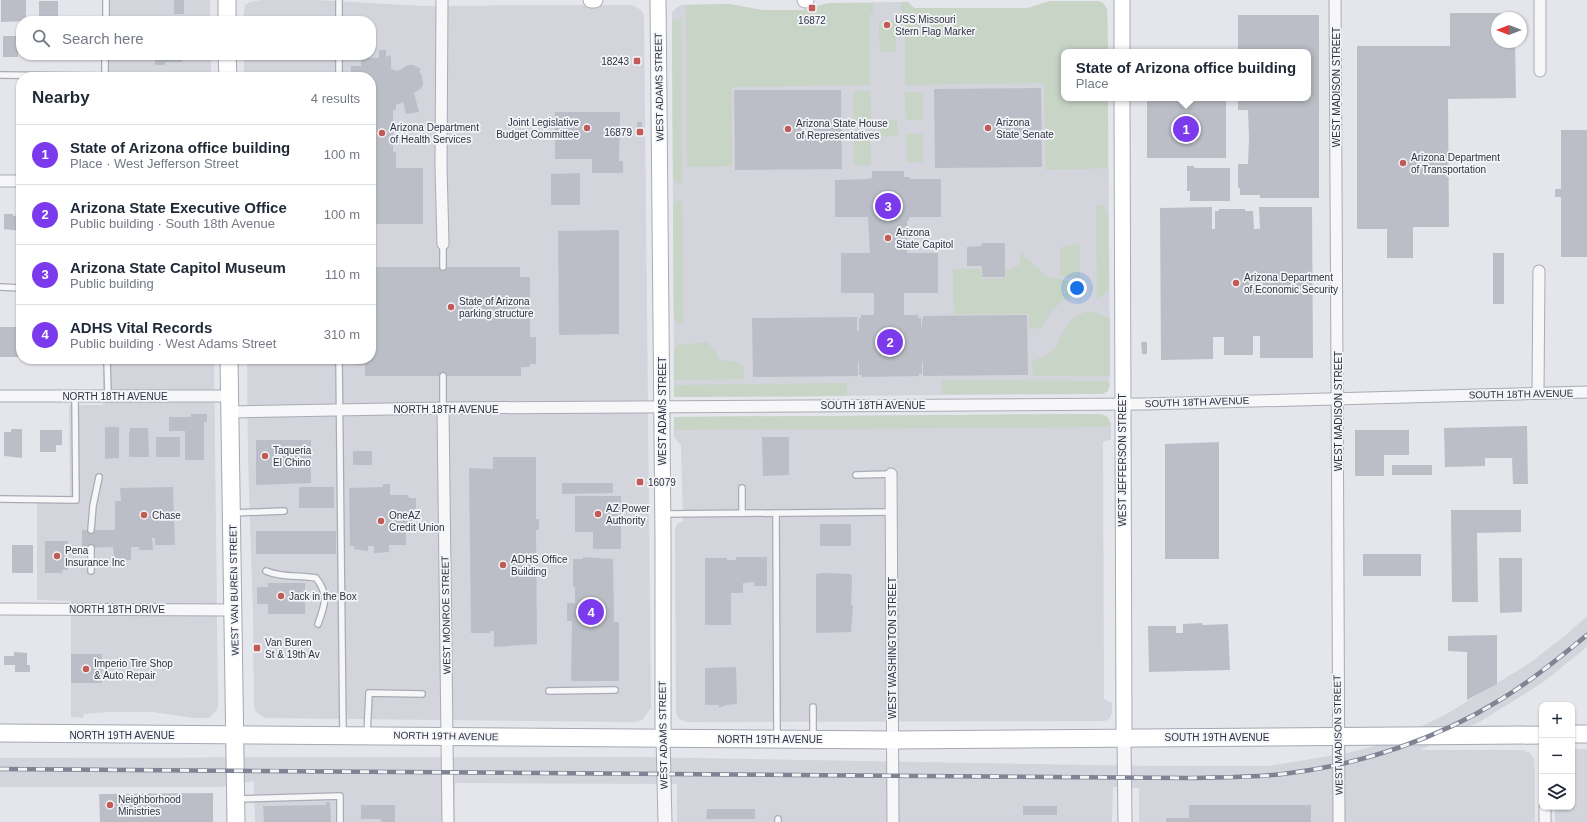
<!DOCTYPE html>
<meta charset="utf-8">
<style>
:root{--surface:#fff;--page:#f2f2f3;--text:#1f2937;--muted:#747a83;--line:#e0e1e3;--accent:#7c3aed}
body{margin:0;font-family:Helvetica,sans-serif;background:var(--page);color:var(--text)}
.controls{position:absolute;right:12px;bottom:12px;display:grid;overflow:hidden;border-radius:8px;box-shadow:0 1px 3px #0004}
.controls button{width:36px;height:36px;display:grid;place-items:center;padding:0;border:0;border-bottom:1px solid var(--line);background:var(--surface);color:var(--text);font:20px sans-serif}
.compass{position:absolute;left:1491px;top:12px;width:36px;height:36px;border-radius:50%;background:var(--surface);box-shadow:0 1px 3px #0004;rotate:270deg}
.you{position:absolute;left:1077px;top:288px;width:14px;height:14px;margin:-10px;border:3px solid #fff;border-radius:50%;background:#1a73e8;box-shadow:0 0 0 6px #1a73e833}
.badge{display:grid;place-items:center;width:26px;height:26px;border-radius:50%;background:var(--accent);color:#fff;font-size:13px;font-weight:700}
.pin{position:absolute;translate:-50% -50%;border:2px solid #fff;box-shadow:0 1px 4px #0006}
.popup{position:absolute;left:1061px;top:49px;width:250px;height:52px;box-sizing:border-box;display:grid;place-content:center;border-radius:8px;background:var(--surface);filter:drop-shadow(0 1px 3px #0005);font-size:13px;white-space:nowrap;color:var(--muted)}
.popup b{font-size:15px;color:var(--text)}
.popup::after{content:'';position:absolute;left:50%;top:100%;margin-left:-8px;border:8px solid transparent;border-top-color:var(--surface)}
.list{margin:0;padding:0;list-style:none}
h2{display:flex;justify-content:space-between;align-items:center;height:52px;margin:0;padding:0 16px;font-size:17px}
h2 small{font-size:13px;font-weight:400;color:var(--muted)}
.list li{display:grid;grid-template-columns:26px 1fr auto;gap:12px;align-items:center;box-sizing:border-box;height:60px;padding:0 16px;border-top:1px solid var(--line)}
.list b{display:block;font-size:15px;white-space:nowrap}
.list p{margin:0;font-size:13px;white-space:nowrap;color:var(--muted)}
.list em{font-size:13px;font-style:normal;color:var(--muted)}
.icon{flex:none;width:22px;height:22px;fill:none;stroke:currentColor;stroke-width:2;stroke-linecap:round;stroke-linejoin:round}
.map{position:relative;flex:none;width:1587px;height:822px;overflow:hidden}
.search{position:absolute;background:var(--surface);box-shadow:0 1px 3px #0004;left:16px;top:16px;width:360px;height:44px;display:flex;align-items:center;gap:10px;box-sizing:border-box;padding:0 14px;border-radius:16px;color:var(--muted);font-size:15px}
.panel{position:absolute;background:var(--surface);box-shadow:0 1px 3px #0004;left:16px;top:72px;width:360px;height:292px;border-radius:16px}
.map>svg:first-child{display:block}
.built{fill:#d3d4dc}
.green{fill:#c7d4c6}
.building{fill:#bcbec7}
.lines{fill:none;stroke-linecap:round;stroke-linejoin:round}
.service-casing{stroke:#a9acb5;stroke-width:8}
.minor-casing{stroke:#a9acb5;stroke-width:13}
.tertiary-casing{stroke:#a9acb5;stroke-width:15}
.secondary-casing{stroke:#a9acb5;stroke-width:17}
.primary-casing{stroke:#a5a8b5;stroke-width:19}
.service{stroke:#f7f7f9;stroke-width:5.5}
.minor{stroke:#f7f7f9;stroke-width:11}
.tertiary{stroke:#f7f7f9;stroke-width:13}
.secondary{stroke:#fff;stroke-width:15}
.primary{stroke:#fff;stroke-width:17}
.rail-casing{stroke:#7f8393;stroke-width:4.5}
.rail{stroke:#f4f5f8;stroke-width:3;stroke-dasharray:9;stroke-linecap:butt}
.poi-dot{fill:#c25b57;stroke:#f4f5f8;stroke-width:1.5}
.labels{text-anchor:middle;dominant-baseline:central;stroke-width:3.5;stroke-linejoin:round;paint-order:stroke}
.poi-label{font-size:10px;fill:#2d3142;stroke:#f4f5f8;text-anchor:start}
.street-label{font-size:10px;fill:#2d3142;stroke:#f4f5f8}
</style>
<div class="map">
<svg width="1587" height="822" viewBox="0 0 1587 822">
<rect width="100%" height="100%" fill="#e4e6eb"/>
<g class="built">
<rect x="102" y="0" width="108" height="21"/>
<polygon points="262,0 315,0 422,6 632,5 641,10 644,15 651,708 642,720 635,722 265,718 256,712 254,707 253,614 248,456 247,359 371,359 371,77 244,77 244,55 371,55 371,21 243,21 245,5 250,2"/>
<polygon points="1050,1 1095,1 1102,2 1107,9 1108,52 1064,52 1064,98 1108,98 1110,376 1108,391 1102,394 674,397 672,21 672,13 675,9 681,5 729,4 762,10 803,10 829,3 901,2 908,2 914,8 1028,8"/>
<rect x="102" y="55" width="109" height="22"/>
<polygon points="103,359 214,359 218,706 217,710 209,718 194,718 153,712 108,712 84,714 83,718 71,717 71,601 37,600 37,499 70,498 69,405 103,405"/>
<polygon points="1099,414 1106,416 1111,423 1111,439 1103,442 1104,699 1112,703 1112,713 1109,719 1105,721 687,722 679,719 676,713 675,530 677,524 683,521 681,446 674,437 674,417"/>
<polygon points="1587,616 1587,646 1582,651 1542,683 1481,721 1420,750 1522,750 1530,753 1534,759 1535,770 1535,822 1139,822 1139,788 1113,787 1112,822 677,822 677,784 455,783 455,822 255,822 254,781 220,787 0,787 0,758 637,757 1151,766 1269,766 1347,753 1375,746 1409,732 1443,716 1527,665 1566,635"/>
<polygon points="1572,749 1587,749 1587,822 1555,822 1555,807 1572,807"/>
</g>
<g class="green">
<polygon points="1050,1 1095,1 1102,2 1107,9 1108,52 1064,52 1064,98 1108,98 1108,168 1046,170 1044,83 905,85 905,33 901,31 901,2 908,2 914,8 1028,8"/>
<polygon points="829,3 873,3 873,14 870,14 870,85 732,87 732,166 687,167 686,5 729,4 762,10 803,10"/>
<polygon points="681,20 682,183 677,183 673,179 672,21"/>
<polygon points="896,20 896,52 880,52 879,21"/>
<polygon points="853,91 870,91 871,120 854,120"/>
<polygon points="905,92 923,92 923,120 906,120"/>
<polygon points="880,120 897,120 898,136 880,136"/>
<polygon points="906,134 923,134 923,162 907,162"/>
<polygon points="854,137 870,137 871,165 854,165"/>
<polygon points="682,200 683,324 677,322 674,316 673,205 676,201"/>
<polygon points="1096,205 1104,206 1108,214 1109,291 1097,299"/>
<polygon points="1080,243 1080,280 1060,276 1060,248"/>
<path d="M 1020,252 L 1047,277 L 1086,284 L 1086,295 C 1059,297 1054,307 1041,328 L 1029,329 L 1029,314 L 954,314 L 953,269 L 981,269 L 981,279 L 1005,278 L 1006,269 L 1012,269 L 1020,264 Z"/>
<path d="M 1087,312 L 1097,313 L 1110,319 L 1110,376 L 1033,376 L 1032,361 C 1039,359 1046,356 1052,351 C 1063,338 1067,315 1087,312 Z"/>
<polygon points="708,342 720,360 736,362 743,366 744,379 674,380 674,351 678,345"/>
<polygon points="942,380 1106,381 1110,384 1108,391 1102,394 942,394"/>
<polygon points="847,383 847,396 674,397 674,385"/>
<path d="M 1099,414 C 1106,415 1110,417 1110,425 L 1107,427 L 674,430 L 674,417 Z"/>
</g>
<g class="building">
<polygon points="1,0 26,0 26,21 1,22"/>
<rect x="174" y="0" width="10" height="14"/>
<rect x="39" y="1" width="19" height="20"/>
<polygon points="1450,13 1505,13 1505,18 1497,18 1497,42 1515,42 1516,98 1448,99 1449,227 1413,227 1413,258 1387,258 1387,229 1357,229 1357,46 1450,46"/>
<polygon points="1238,15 1319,15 1319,198 1260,198 1260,195 1240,195 1240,188 1238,188 1238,164 1248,164 1249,138 1248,110 1238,110 1238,98 1308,98 1308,52 1238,52"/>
<rect x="3" y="36" width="15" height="21"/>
<polygon points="379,50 386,50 386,57 391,55 391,69 398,71 408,65 413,65 421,69 419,71 422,76 423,85 420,89 414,93 419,112 406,114 403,102 396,105 396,110 393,110 393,152 396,152 396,168 423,168 423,224 371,224 371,77 351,77 351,66 361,66 361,58 379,58"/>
<polygon points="155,55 182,55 182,62 165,62 165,65 155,65"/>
<polygon points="1041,88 1042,167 935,168 934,89"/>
<polygon points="734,90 841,90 842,169 735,170"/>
<rect x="1147" y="100" width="79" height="58"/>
<polygon points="555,112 620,112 619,161 623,161 623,173 592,173 592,159 555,159"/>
<rect x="637" y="122" width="5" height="12"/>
<polygon points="1561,130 1587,130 1587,257 1561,257 1561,197 1555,197 1555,189 1561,189"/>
<polygon points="1187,166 1194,166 1194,168 1230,168 1230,201 1190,201 1190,191 1187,191"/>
<polygon points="872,171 904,171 904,177 910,177 910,179 941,179 941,217 910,217 907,222 907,253 938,253 938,293 904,293 904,315 918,315 918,318 921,318 921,330 923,316 1027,315 1028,375 923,376 923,362 922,362 922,374 919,374 919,376 862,377 862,375 859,375 859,362 858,362 858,376 753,377 752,318 857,317 857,331 859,331 859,318 861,318 861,315 874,315 874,293 841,293 841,253 870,253 868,217 835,217 835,180 868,179 872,178"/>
<polygon points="580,173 580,205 551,205 551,174"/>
<polygon points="1212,207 1212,229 1215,229 1215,211 1219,211 1219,209 1245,209 1245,211 1253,211 1254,229 1260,229 1259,207 1312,207 1313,358 1260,358 1260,336 1253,336 1253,355 1224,355 1224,337 1213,337 1213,359 1161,360 1160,208"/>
<polygon points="4,214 13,214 13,216 21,215 21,231 4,229"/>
<polygon points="619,230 619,334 559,335 558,231"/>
<polygon points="982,243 1005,243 1005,277 982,277 982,266 967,266 967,247 981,246"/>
<rect x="1493" y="253" width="11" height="51"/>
<polygon points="371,267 520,267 520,277 530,277 530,337 536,337 536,364 530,364 530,367 521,367 521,376 365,376 365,365 355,365 355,359 371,359"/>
<rect x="0" y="327" width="21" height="30"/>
<polygon points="1141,342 1147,342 1147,354 1142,354"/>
<rect x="115" y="359" width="18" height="4"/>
<polygon points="191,414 207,414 207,422 204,422 204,460 185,460 185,431 169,431 169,417 191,417"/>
<polygon points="1527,426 1528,484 1513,484 1512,458 1485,458 1485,466 1445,467 1444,428"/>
<polygon points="105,427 119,427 119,458 105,459"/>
<polygon points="130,428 148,428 149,457 129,457 129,432 130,432"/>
<polygon points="11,429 22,429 22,458 4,456 4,432 11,432"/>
<polygon points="40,430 62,430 62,445 56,445 56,452 40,452"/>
<polygon points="1355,430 1409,430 1409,455 1384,455 1384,476 1355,476"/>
<rect x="156" y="437" width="24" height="20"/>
<polygon points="762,437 789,437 789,475 763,476"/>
<polygon points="256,440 311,440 311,483 256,485"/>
<polygon points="1219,442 1219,559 1165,559 1165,444"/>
<rect x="353" y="451" width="19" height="14"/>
<polygon points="493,457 536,457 536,519 539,519 539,530 536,530 537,644 494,647 494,631 490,631 490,633 471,633 469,468 493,469"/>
<rect x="1392" y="465" width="40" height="10"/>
<polygon points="562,483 613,483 613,493 562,494"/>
<polygon points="383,484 390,484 390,495 408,495 409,498 416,498 416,515 412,515 412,526 406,526 406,545 389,545 389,552 374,553 374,546 368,546 368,551 354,549 354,546 350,546 349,488 383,487"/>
<polygon points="173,487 175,545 155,545 155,538 152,538 153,550 139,550 139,547 131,547 131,560 114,561 113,547 82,548 82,530 115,530 115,501 121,501 120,488"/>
<rect x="299" y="487" width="35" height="21"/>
<polygon points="575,496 621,496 621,549 593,549 593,532 575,532"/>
<polygon points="1451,510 1521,510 1521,532 1477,533 1478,602 1452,602"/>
<rect x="820" y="524" width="31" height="22"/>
<rect x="256" y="531" width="80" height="23"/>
<polygon points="45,541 68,541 68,570 62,570 62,573 45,573"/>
<rect x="12" y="545" width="21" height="28"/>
<rect x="1363" y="554" width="58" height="22"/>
<polygon points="583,557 613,559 614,622 619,622 619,681 571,681 572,621 567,621 567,603 575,603 575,587 573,587 573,559 583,559"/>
<polygon points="736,557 767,557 767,586 754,586 754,582 743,583 743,593 731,593 731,625 705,625 705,558 727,558 727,560 736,560"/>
<polygon points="1499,558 1522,558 1522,612 1500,613"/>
<polygon points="823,573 851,574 852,578 851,605 853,605 851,632 816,633 816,574"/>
<polygon points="268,583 305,583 305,614 268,614 268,604 257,604 257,587 268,587"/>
<polygon points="1202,623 1203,625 1228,624 1230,670 1149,672 1148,626 1176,626 1176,633 1183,633 1183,624"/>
<polygon points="1497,635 1497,684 1467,700 1467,652 1448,651 1448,636"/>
<polygon points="14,652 27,653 27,665 30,665 30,672 15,672 15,665 4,665 4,656 14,656"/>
<rect x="71" y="654" width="31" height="29"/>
<polygon points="736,667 737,704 727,705 719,708 719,705 705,705 705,668"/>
<polygon points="213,793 213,822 100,822 99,794"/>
<polygon points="326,802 330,802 331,822 264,822 263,806 326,805"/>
<polygon points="361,805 395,805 395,822 381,822 381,819 361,819"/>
<polygon points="1189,805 1311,805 1311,822 1166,822 1166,818 1189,818"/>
<rect x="1023" y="806" width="34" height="9"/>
<polygon points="707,809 755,809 755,819 706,819"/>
</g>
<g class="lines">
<g class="service-casing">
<g id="service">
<polyline points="339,0 339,21"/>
<polyline points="106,21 106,0"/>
<polyline points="339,55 339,77"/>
<polyline points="0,75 105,76"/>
<polyline points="105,77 105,55"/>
<polyline points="443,244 443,267"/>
<polyline points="0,287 21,288"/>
<polyline points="107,359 108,396"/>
<polyline points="339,359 343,735"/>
<polyline points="443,376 443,408"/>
<polyline points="856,475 891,474"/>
<polyline points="742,488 742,513"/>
<polyline points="0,499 76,500 75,396"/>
<polyline points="233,513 284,511"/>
<polyline points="776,513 777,737"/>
<polyline points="663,514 892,512"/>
<polyline points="91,530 93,506 99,477"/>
<polyline points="91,548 91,571"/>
<path d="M 266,571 C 282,578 298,575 316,578 C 329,594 325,605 318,624"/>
<polyline points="549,691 615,690"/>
<polyline points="813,707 813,737"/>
<polyline points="367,735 369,693 422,694"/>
<polyline points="237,799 340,796 340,822"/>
<polyline points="778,819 778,822"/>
</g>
</g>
<g class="minor-casing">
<g id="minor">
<polyline points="442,0 441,166 443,244"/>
<path d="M 1335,0 C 1338,274 1337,548 1339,822"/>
<polyline points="1540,0 1540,71"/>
<polyline points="0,181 21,181"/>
<polyline points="1538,393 1539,271"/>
<polyline points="0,396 230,396"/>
<polyline points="443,408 448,822"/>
<polyline points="230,412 443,408 1146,404 1587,392"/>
<polyline points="891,474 893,822"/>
<polyline points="0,609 234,610"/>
<polyline points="1545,822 1545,807"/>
</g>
</g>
<g class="tertiary-casing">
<g id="tertiary">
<polyline points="1124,737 1125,822"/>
<polyline points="663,738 665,822"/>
</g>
</g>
<g class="secondary-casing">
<g id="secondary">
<polyline points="591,0 595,0"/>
<polyline points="658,0 663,539 663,738"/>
<polyline points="805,0 806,0"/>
<polyline points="1122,0 1122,52"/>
<polyline points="1122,98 1124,737"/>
</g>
</g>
<g class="primary-casing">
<g id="primary">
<polyline points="227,21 227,0"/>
<polyline points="227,55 228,77"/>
<polyline points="229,359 236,822"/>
<polyline points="0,733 893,740 1542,735"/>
<polyline points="1572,734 1587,734"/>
</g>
</g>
<use href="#service" class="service"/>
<use href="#minor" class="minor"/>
<use href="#tertiary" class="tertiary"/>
<use href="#secondary" class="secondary"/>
<use href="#primary" class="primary"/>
<g class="rail-casing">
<path id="rail" d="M 0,769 L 1187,778 C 1221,777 1256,778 1290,773 C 1362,764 1437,739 1500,700 C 1531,681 1559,658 1587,635"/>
</g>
<use href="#rail" class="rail"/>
</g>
<g class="poi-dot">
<rect x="808" y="4" width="8" height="8" rx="2"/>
<circle cx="887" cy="25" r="4"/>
<rect x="633" y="57" width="8" height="8" rx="2"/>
<circle cx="587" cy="128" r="4"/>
<circle cx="988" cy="128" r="4"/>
<circle cx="788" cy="129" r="4"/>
<rect x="636" y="128" width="8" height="8" rx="2"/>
<circle cx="382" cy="133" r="4"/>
<circle cx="1403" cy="163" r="4"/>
<circle cx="888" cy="238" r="4"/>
<circle cx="1236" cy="283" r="4"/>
<circle cx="451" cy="307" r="4"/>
<circle cx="265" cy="456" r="4"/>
<rect x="636" y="478" width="8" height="8" rx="2"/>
<circle cx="598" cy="514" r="4"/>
<circle cx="144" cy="515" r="4"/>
<circle cx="381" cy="521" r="4"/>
<circle cx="57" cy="556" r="4"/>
<circle cx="503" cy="565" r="4"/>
<circle cx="281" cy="596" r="4"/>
<rect x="253" y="644" width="8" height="8" rx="2"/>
<circle cx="86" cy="669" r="4"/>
<circle cx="110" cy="805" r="4"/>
</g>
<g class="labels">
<g class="poi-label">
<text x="895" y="19">USS Missouri<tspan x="895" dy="12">Stern Flag Marker</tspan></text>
<text x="812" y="20" text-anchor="middle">16872</text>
<text x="629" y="61" text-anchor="end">18243</text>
<text x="579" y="122" text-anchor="end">Joint Legislative<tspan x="579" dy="12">Budget Committee</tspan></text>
<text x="996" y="122">Arizona<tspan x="996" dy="12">State Senate</tspan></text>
<text x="796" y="123">Arizona State House<tspan x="796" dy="12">of Representatives</tspan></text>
<text x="390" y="127">Arizona Department<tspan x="390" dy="12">of Health Services</tspan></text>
<text x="632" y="132" text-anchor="end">16879</text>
<text x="1411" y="157">Arizona Department<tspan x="1411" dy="12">of Transportation</tspan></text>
<text x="896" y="232">Arizona<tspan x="896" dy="12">State Capitol</tspan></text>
<text x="1244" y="277">Arizona Department<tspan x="1244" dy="12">of Economic Security</tspan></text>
<text x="459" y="301">State of Arizona<tspan x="459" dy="12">parking structure</tspan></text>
<text x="273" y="450">Taqueria<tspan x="273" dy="12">El Chino</tspan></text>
<text x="648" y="482">16079</text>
<text x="606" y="508">AZ Power<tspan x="606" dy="12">Authority</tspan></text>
<text x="152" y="515">Chase</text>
<text x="389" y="515">OneAZ<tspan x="389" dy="12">Credit Union</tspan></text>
<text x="65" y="550">Pena<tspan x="65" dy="12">Insurance Inc</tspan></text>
<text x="511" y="559">ADHS Office<tspan x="511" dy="12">Building</tspan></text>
<text x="289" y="596">Jack in the Box</text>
<text x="265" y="642">Van Buren<tspan x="265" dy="12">St &amp; 19th Av</tspan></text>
<text x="94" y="663">Imperio Tire Shop<tspan x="94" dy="12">&amp; Auto Repair</tspan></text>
<text x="118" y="799">Neighborhood<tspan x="118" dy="12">Ministries</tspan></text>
</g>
<g class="street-label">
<text transform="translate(659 87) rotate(-91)">WEST ADAMS STREET</text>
<text transform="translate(1336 87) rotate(-90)">WEST MADISON STREET</text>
<text transform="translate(1521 394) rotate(-1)">SOUTH 18TH AVENUE</text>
<text x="115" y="396">NORTH 18TH AVENUE</text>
<text transform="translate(1197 402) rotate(-2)">SOUTH 18TH AVENUE</text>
<text x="873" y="405">SOUTH 18TH AVENUE</text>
<text x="446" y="409">NORTH 18TH AVENUE</text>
<text transform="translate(662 411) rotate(-90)">WEST ADAMS STREET</text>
<text transform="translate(1338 411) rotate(-90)">WEST MADISON STREET</text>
<text transform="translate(1122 460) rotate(-90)">WEST JEFFERSON STREET</text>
<text transform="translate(234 590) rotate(-91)">WEST VAN BUREN STREET</text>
<text x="117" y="609">NORTH 18TH DRIVE</text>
<text transform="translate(446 615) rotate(-91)">WEST MONROE STREET</text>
<text transform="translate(892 648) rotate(-90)">WEST WASHINGTON STREET</text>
<text x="122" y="735">NORTH 19TH AVENUE</text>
<text transform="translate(663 735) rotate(-91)">WEST ADAMS STREET</text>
<text transform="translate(1338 735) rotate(-91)">WEST MADISON STREET</text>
<text transform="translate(446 736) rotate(1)">NORTH 19TH AVENUE</text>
<text x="1217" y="737">SOUTH 19TH AVENUE</text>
<text x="770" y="739">NORTH 19TH AVENUE</text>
</g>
</g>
</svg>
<div class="controls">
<button>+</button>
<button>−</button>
<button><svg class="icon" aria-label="layers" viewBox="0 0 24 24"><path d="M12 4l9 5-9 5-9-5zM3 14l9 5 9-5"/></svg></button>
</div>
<svg class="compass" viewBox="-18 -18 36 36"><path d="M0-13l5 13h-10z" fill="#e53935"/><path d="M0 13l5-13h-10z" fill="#747a83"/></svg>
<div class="you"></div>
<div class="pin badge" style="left:1186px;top:129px">1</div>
<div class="popup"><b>State of Arizona office building</b>Place</div>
<div class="pin badge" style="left:890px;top:342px">2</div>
<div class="pin badge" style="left:888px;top:206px">3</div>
<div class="pin badge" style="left:591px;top:612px">4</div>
<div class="search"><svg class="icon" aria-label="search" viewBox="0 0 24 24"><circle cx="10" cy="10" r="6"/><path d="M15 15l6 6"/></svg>Search here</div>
<section class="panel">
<h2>Nearby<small>4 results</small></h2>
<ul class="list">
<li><span class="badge">1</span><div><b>State of Arizona office building</b><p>Place · West Jefferson Street</p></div><em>100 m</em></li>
<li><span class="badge">2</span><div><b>Arizona State Executive Office</b><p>Public building · South 18th Avenue</p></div><em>100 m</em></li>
<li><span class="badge">3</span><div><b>Arizona State Capitol Museum</b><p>Public building</p></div><em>110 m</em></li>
<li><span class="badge">4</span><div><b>ADHS Vital Records</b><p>Public building · West Adams Street</p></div><em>310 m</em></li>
</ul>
</section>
</div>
